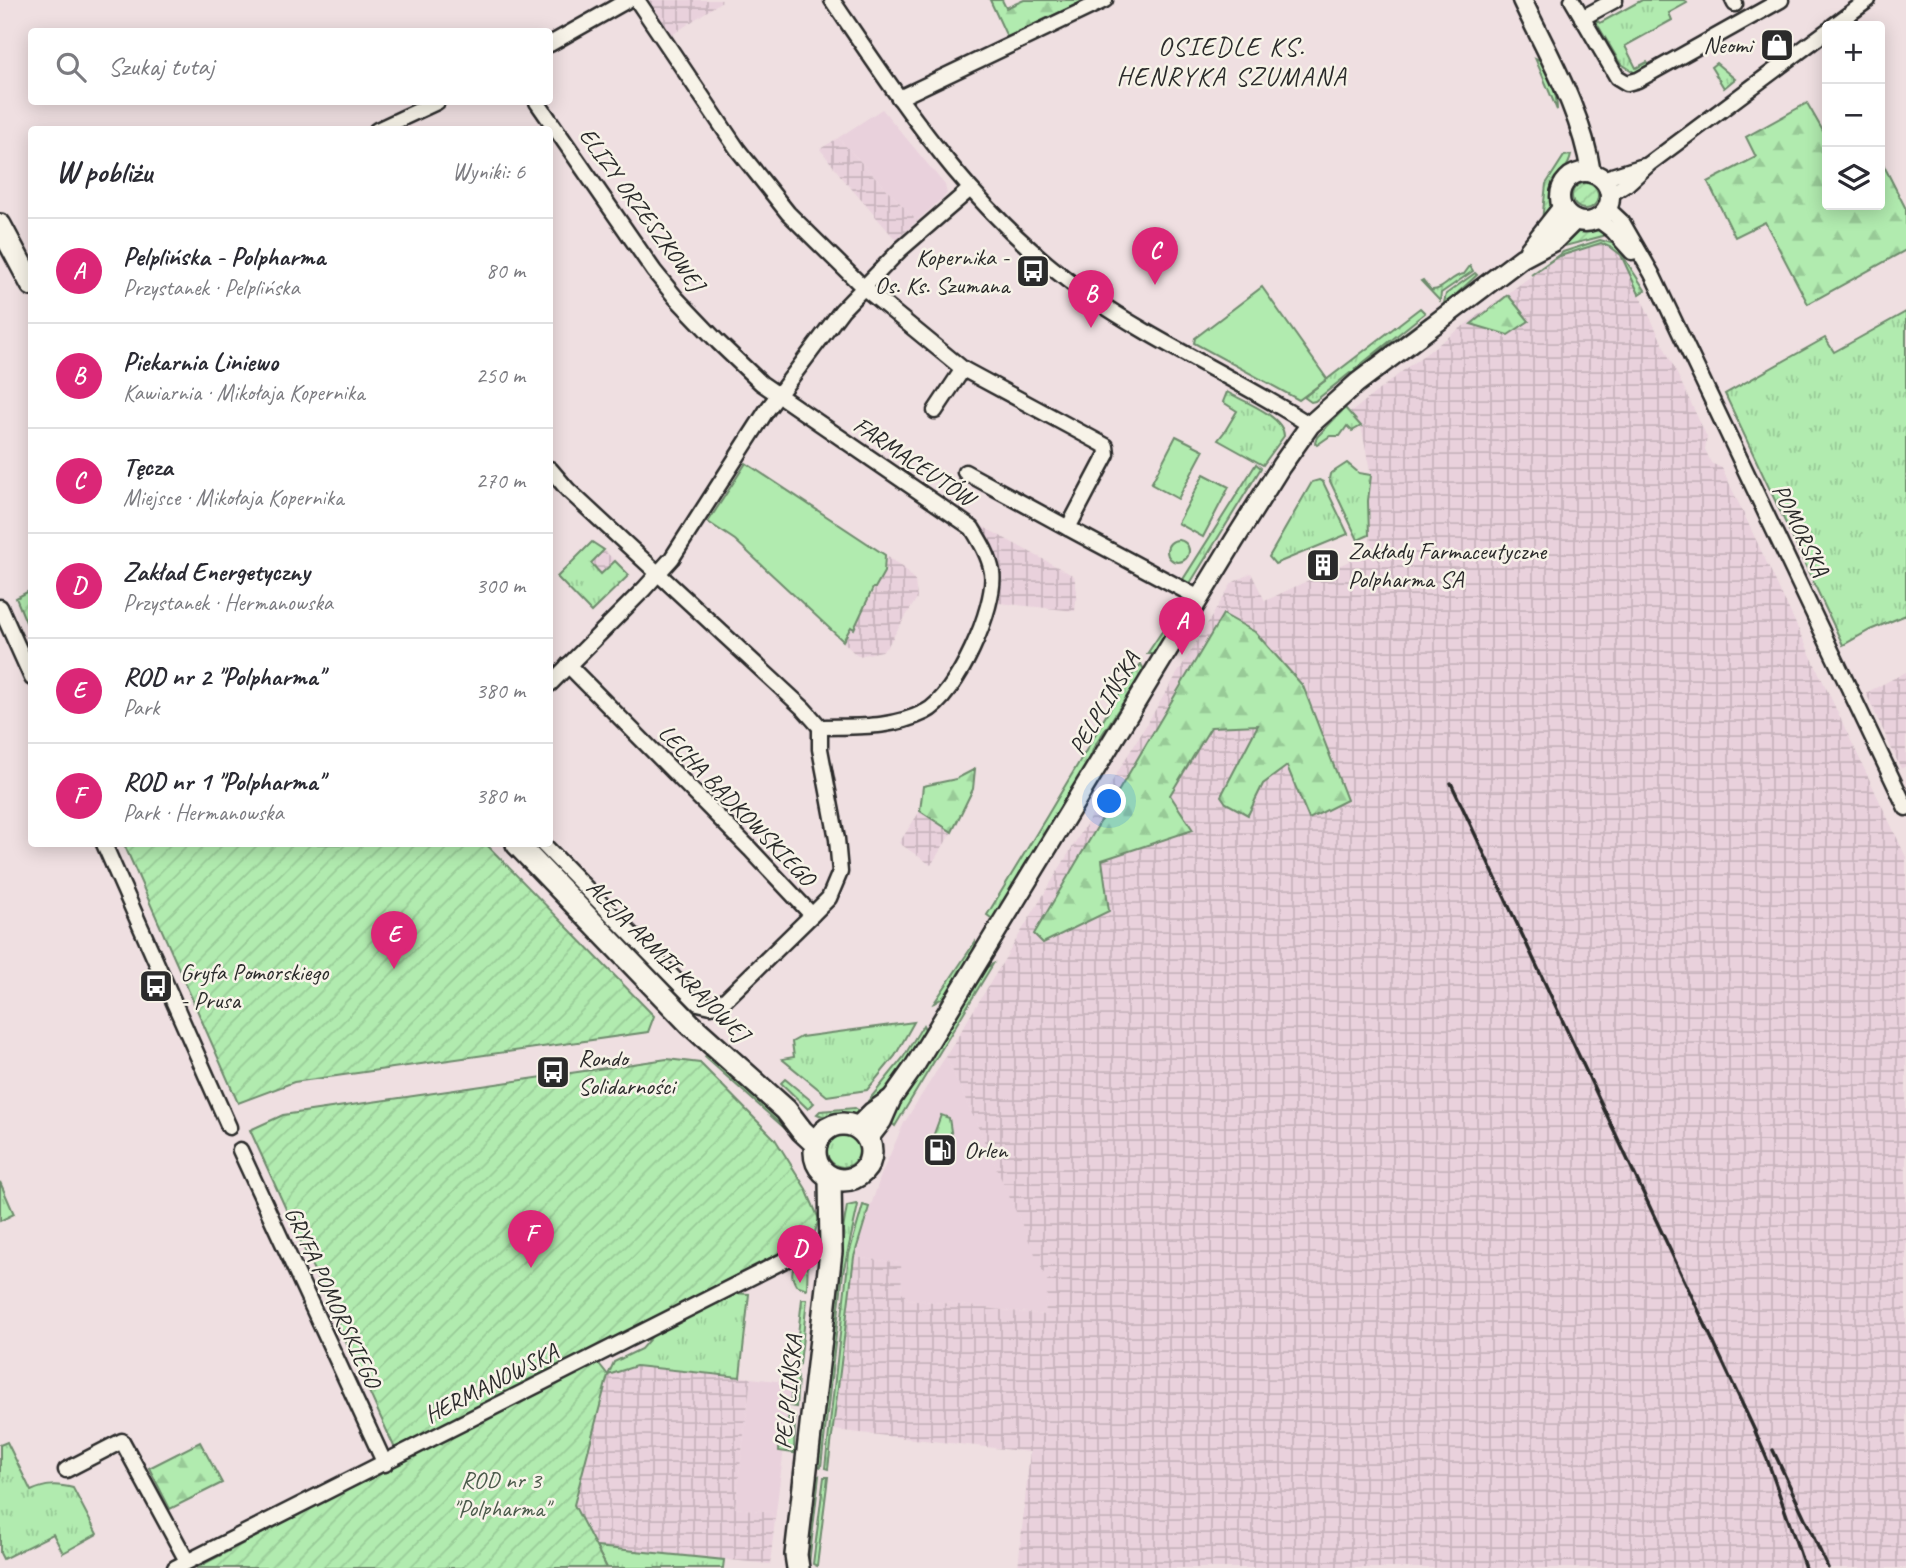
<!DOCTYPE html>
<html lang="pl">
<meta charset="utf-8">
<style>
:root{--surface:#fff;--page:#f7f7f7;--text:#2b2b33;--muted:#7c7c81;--line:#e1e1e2;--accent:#db2777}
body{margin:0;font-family:Caveat,sans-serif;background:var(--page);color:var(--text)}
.controls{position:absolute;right:21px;top:21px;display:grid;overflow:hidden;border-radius:7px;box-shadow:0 4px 18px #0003}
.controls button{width:63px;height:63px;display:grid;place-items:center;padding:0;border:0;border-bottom:2px solid var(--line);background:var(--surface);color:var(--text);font:35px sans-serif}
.you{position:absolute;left:1110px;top:802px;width:24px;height:24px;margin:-18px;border:5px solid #fff;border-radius:50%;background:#1a73e8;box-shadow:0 0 0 10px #1a73e833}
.badge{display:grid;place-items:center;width:46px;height:46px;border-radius:50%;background:var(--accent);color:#fff;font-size:23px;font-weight:700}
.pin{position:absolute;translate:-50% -58px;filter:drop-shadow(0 2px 4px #0008)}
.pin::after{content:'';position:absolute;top:37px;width:24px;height:21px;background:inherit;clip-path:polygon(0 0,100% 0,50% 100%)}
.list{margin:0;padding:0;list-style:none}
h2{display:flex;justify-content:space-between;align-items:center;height:91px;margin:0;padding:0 28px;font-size:30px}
h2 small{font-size:23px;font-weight:400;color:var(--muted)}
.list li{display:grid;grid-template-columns:46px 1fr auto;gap:21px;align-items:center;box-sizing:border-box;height:105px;padding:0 28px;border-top:2px solid var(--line)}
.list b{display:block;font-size:26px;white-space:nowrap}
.list p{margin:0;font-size:23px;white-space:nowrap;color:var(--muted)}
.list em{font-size:23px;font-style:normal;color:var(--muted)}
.icon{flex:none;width:38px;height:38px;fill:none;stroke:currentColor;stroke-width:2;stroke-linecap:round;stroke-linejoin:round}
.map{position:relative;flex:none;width:1906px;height:1568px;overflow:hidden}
.search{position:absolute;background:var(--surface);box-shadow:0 4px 18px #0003;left:28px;top:28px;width:525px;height:77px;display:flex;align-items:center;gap:18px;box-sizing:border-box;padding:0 24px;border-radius:7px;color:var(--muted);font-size:26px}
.panel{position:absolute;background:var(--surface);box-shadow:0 4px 18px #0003;left:28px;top:126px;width:525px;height:721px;border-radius:7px}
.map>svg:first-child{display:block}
.built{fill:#e9d1dc}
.industrial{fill:url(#industrial-grid)}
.grass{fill:url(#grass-tufts);stroke:#6e8b6d;stroke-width:2}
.forest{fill:url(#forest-firs);stroke:#6e8b6d;stroke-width:2}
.park{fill:#b1ebaf;stroke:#6e8b6d;stroke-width:2}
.garden{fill:url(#garden-furrows);stroke:#6e8b6d;stroke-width:2}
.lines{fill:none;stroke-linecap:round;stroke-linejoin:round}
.minor-casing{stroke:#2b2b2b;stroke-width:19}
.tertiary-casing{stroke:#2b2b2b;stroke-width:23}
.secondary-casing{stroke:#2b2b2b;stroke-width:26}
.minor{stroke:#f7f3e8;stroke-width:14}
.tertiary{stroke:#f7f3e8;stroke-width:18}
.secondary{stroke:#f7f3e8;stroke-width:21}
.rail{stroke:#2b2b2b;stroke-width:3.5}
.labels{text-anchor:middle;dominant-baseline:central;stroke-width:5;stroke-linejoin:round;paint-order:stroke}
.poi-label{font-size:24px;fill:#2b2b2b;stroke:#f7f3e8;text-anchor:start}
.street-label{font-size:24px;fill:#2b2b2b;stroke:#f7f3e8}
.park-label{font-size:24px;fill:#4c5b4c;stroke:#f7f3e8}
.neighbourhood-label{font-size:26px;letter-spacing:2px;fill:#2b2b2b;stroke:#f7f3e8}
</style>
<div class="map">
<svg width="1906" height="1568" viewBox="0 0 1906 1568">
<defs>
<pattern id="industrial-grid" width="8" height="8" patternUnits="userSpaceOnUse" patternTransform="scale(1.75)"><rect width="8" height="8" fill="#e9d1dc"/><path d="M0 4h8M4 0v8" fill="none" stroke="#c8b4bd"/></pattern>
<pattern id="grass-tufts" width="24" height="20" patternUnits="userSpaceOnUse" patternTransform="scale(1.75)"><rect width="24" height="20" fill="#b1ebaf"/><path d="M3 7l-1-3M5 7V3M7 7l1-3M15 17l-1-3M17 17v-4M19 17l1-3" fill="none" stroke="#98ca97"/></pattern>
<pattern id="forest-firs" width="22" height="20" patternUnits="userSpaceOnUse" patternTransform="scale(1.75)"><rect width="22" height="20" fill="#b1ebaf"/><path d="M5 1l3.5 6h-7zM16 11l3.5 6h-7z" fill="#98ca97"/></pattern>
<pattern id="garden-furrows" width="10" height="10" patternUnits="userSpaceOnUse" patternTransform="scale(1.75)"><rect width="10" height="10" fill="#b1ebaf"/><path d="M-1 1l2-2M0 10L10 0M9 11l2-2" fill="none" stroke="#98ca97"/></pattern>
</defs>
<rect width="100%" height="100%" fill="#efdfe1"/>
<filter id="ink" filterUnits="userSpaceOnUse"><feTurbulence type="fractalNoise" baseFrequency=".0143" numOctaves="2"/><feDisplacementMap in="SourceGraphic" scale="14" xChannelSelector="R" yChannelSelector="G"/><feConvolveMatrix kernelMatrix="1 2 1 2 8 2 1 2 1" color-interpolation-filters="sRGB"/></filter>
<g filter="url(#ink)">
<g class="built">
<polygon points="882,109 945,185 947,194 917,221 838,138"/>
<polygon points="946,1056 1049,1283 1045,1315 908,1299 902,1293 900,1263 854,1257 881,1175 904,1123"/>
<polygon points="751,1378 792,1383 775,1520 771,1512 735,1508"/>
</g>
<g class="industrial">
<polygon points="649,0 721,0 722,1 672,35"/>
<polygon points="838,138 917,221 896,240 844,180 820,149"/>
<polygon points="1601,243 1612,248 1621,256 1707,437 1705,449 1711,463 1722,468 1906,857 1906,1568 1018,1568 1030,1452 834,1430 854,1257 901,1263 902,1292 908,1299 1045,1315 1048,1283 946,1056 1232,583 1251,573 1265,601 1372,550 1367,514 1371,475 1361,426 1350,413 1409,366 1557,257"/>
<polygon points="978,524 1074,576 1077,591 1075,611 999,603 997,564"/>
<polygon points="604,550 615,561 602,574 591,563"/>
<polygon points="885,555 904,568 915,581 917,598 887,647 882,651 859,656 852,651 843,641 851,627 854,628 884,572"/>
<polygon points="1906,672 1906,766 1901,769 1866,693"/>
<polygon points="920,811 952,832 931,865 899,843"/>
<polygon points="635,1366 751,1378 735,1508 771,1512 775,1520 770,1564 596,1547 574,1505 608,1375"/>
</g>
<g class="grass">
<polygon points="1642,0 1685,0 1687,3 1669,13 1672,20 1625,46 1636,68 1647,62 1650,67 1637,74 1620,63 1593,17 1600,23"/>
<path d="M 1535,58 L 1542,61 C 1550,78 1557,91 1557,110 Z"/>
<polygon points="1716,63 1735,79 1724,88 1711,67"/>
<polygon points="1600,240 1615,244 1645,290 1639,294 1621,255 1612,248 1601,243 1557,257 1531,275 1563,252"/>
<path d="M 1470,266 L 1473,271 L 1441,293 L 1440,301 L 1421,281 L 1423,280 L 1431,290 C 1444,291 1451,275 1464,274 Z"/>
<polygon points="1475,273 1477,275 1451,299 1448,305 1441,307 1444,303 1446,294"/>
<polygon points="1420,308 1425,313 1354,370 1425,318 1424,322 1358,373 1350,373 1315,401 1311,402 1304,397"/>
<polygon points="1906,312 1906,615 1870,630 1843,645 1725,394 1825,338 1834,352"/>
<path d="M 1227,392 C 1243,401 1284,416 1284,436 L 1263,465 L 1218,440 L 1225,431 L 1237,411 L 1223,402 Z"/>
<polygon points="1345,408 1361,426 1352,431 1347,426 1340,436 1330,436 1317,445 1315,443 1317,437"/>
<polygon points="1347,463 1359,473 1371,475 1368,501 1369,535 1358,540 1329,479 1330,474"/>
<polygon points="1256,464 1261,468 1189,585 1182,581"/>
<polygon points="1319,480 1323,482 1348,534 1275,564 1269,557 1312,482"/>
<polygon points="592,542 604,550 591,563 601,574 615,561 629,575 591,612 557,577"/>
<polygon points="1185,597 1187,603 1160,650 1154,654 1147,654"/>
<path d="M 1141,664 L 1144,670 L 1094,747 L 1084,774 L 994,920 L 987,915 C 1020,861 1052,808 1084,754 C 1102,723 1118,691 1141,664 Z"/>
<path d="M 975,942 C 977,961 950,996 934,1003 Z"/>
<polygon points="993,964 895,1126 889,1121 983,969"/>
<polygon points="914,1022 895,1056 867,1090 827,1096 782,1059 794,1057 792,1042 801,1037"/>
<path d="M 923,1025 L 926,1031 C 916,1058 892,1089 868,1105 L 868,1101 L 903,1058 Z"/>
<polygon points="706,1055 793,1129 790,1133 705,1057"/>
<polygon points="785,1079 814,1103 808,1109 781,1083"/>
<path d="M 855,1108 L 862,1113 C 848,1118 830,1120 817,1114 L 820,1111 Z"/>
<polygon points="941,1115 949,1118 955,1158 952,1163 929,1156 927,1153"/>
<circle cx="843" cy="1151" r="16"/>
<polygon points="0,1182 14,1214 0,1221"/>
<polygon points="856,1204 858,1205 843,1273 821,1467 815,1465 837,1265 847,1206"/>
<polygon points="863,1205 869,1207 854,1257 828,1469 825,1468 849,1254"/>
<path d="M 808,1256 L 807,1289 L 796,1285 C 787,1270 795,1263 808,1256 Z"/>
<polygon points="733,1293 749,1294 740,1377 636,1366 608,1375 614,1362 641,1349 654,1334 696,1309"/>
<polygon points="802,1299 807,1299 800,1364 797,1367 796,1376 798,1377 796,1407 790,1406"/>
<polygon points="789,1413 795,1415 794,1453 779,1451 780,1437 786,1436"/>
<path d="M 7,1442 L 31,1491 C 46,1484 57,1484 73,1488 L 97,1534 L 63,1553 L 53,1534 L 3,1559 L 0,1553 L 0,1445 Z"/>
<polygon points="819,1476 809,1564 806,1562 805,1547 814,1479"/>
<polygon points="824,1477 828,1477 817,1566 813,1564"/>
<polygon points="596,1547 724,1560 723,1568 607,1568"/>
</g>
<g class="forest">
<polygon points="990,0 1002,0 1006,8 1024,0 1086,0 1007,37"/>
<polygon points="1807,103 1827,138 1827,205 1880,205 1881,160 1906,209 1906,250 1808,304 1765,222 1735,237 1708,182 1756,157 1746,137"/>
<polygon points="1508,295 1529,321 1508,335 1471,324"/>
<polygon points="1223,614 1255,632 1303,686 1347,800 1309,819 1287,766 1263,784 1248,815 1226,803 1221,796 1258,725 1211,727 1170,795 1193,830 1102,860 1109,911 1043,943 1034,934"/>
<polygon points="975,769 973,789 952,832 920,811 923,786 956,779"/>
<polygon points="200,1442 222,1483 170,1509 149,1468"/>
</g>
<g class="park">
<polygon points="1262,287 1327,379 1299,400 1194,343 1195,338"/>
<polygon points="1176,436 1204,450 1178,499 1151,484"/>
<polygon points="746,463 885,555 884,572 875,588 873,588 854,629 851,627 843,641 735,540 708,522"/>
<polygon points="1204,474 1229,487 1203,537 1178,523"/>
<circle cx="1178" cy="551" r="11"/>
</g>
<g class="garden">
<path d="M 1571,155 C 1569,170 1556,177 1554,192 C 1553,197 1554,204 1554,209 L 1542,221 L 1546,184 L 1564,156 Z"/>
<circle cx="1585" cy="196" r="13"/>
<polygon points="1597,227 1607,231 1603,236 1565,246 1560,241 1578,228"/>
<polygon points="31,590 31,634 16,598"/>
<polygon points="124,844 486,844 654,1016 648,1032 294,1082 238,1103"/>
<polygon points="667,1059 700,1063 775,1139 806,1189 819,1219 814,1235 396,1451 250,1130 283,1115"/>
<polygon points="596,1360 608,1375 574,1505 607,1568 196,1568"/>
</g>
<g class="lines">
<g class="minor-casing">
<g id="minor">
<polyline points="637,0 738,150 788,213 863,287 963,369 1106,446 1107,454 1068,528 1199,598"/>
<path d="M 832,0 C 909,113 975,216 1089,296 C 1159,344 1238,379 1310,425"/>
<polyline points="1572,0 1617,77 1627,83 1638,80 1781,0"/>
<polyline points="1733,0 1735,4"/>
<polyline points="1582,18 1615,0"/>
<polyline points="1833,26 1868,0"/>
<polyline points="550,44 628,0"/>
<polyline points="899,98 1105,0"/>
<path d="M 537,102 L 654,271 L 676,298 L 718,342 L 761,383 L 972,528 C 980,541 989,555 992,572 C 997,606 956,697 925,712 C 890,729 857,726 820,727 L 804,709 L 568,490 L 550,469"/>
<polyline points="377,130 437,102"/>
<polyline points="1602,179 1644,166"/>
<polyline points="1609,195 1627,184 1649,164 1827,31"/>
<polyline points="1607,208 1622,222 1652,274 1906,808"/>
<polyline points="1597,219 1613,231 1632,252"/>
<polyline points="935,411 963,369"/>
<polyline points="965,472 1068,528"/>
<polyline points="0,607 32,678"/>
<polyline points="568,665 750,849 812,915 829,898 840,872 837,839 820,749 820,727"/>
<polyline points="550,684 644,589 672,558 767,410 842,310 901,249 969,190"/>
<polyline points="104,844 229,1127"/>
<polyline points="543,844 698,1003 711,1006 723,1002 812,915"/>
<polyline points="240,1150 385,1464"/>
<polyline points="66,1470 122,1441 187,1561"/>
<polyline points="175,1568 783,1261 810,1250 831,1252"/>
</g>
</g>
<g class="tertiary-casing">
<g id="tertiary">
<path d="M 1522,0 C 1548,55 1582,112 1591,173"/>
<circle cx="1585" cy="197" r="25"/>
<polyline points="1529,250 1562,208"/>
<polyline points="857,1127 872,1112 892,1098"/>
<polyline points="868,1139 882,1121 892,1098 914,1067 1234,541 1281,466 1310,425 1357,383 1522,258 1554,241 1575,220"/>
</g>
</g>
<g class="secondary-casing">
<g id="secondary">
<polyline points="0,225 32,285"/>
<polyline points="517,844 690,1024 786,1110 802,1131 816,1144"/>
<circle cx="843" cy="1152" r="28"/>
<polyline points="798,1568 796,1555 831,1252 830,1177"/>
</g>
</g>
<use href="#minor" class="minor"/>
<use href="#tertiary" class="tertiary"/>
<use href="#secondary" class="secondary"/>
<g class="rail">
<polyline points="1451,783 1755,1431 1767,1459 1805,1568"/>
<polyline points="1773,1450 1828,1568"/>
</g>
</g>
</g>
<defs>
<g id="shop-square" transform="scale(1.75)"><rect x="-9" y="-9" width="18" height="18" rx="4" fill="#2b2b2b" stroke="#f7f3e8"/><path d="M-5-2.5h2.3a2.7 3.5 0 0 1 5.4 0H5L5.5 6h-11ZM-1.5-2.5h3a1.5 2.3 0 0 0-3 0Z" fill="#fff"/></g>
<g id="bus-square" transform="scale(1.75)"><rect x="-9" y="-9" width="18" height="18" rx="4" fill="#2b2b2b" stroke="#f7f3e8"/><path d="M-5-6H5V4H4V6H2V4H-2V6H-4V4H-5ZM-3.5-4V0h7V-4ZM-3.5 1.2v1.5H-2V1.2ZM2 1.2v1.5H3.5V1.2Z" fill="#fff"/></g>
<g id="building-square" transform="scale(1.75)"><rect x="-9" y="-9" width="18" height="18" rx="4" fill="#2b2b2b" stroke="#f7f3e8"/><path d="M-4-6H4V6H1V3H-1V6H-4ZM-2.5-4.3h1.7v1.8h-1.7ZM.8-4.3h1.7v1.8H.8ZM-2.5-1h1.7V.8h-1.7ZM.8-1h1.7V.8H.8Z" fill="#fff"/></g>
<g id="fuel-square" transform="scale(1.75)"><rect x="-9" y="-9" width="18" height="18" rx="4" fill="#2b2b2b" stroke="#f7f3e8"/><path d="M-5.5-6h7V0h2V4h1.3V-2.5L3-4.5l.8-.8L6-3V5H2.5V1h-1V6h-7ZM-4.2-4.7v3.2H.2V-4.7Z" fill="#fff"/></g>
</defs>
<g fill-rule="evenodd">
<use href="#shop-square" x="1777" y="45"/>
<use href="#bus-square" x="1033" y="271"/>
<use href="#building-square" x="1323" y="565"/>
<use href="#bus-square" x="156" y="986"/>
<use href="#bus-square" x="553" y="1072"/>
<use href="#fuel-square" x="940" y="1150"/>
</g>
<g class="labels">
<g class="poi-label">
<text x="1752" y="45" text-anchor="end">Neomi</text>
<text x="1009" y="257" text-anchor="end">Kopernika -<tspan x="1009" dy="28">Os. Ks. Szumana</tspan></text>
<text x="1348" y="551">Zakłady Farmaceutyczne<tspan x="1348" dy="28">Polpharma SA</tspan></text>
<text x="180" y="972">Gryfa Pomorskiego<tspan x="180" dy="28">- Prusa</tspan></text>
<text x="578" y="1058">Rondo<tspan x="578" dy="28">Solidarności</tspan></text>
<text x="964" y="1150">Orlen</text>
</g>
<g class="street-label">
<text transform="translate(642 209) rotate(54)">ELIZY ORZESZKOWEJ</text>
<text transform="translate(914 461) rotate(34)">FARMACEUTÓW</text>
<text transform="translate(1801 530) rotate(64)">POMORSKA</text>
<text transform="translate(1104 703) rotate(-59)">PELPLIŃSKA</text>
<text transform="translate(737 805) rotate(46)">LECHA BĄDKOWSKIEGO</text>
<text transform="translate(668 960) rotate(45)">ALEJA ARMII KRAJOWEJ</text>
<text transform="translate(333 1297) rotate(65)">GRYFA POMORSKIEGO</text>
<text transform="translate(491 1383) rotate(-27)">HERMANOWSKA</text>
<text transform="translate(788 1392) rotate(-84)">PELPLIŃSKA</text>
</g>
<g class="park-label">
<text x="501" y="1480">ROD nr 3<tspan x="501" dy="28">"Polpharma"</tspan></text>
</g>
<g class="neighbourhood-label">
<text x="1232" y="46">OSIEDLE KS.<tspan x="1232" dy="30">HENRYKA SZUMANA</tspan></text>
</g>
</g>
</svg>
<div class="controls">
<button>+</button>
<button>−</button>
<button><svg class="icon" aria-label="layers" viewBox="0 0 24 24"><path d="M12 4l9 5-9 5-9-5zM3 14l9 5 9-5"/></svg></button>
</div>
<div class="you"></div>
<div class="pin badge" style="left:1182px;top:655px">A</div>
<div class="pin badge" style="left:1091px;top:328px">B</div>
<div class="pin badge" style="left:1155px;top:285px">C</div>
<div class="pin badge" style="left:800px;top:1283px">D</div>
<div class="pin badge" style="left:394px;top:969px">E</div>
<div class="pin badge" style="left:531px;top:1268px">F</div>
<div class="search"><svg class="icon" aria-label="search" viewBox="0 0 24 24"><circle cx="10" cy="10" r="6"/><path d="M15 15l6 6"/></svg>Szukaj tutaj</div>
<section class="panel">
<h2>W pobliżu<small>Wyniki: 6</small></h2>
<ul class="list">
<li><span class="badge">A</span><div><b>Pelplińska - Polpharma</b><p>Przystanek · Pelplińska</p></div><em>80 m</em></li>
<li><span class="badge">B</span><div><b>Piekarnia Liniewo</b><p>Kawiarnia · Mikołaja Kopernika</p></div><em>250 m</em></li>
<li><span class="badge">C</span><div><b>Tęcza</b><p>Miejsce · Mikołaja Kopernika</p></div><em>270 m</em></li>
<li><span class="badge">D</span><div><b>Zakład Energetyczny</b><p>Przystanek · Hermanowska</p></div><em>300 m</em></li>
<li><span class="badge">E</span><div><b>ROD nr 2 &quot;Polpharma&quot;</b><p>Park</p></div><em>380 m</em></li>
<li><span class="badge">F</span><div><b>ROD nr 1 &quot;Polpharma&quot;</b><p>Park · Hermanowska</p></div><em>380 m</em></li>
</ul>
</section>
</div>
